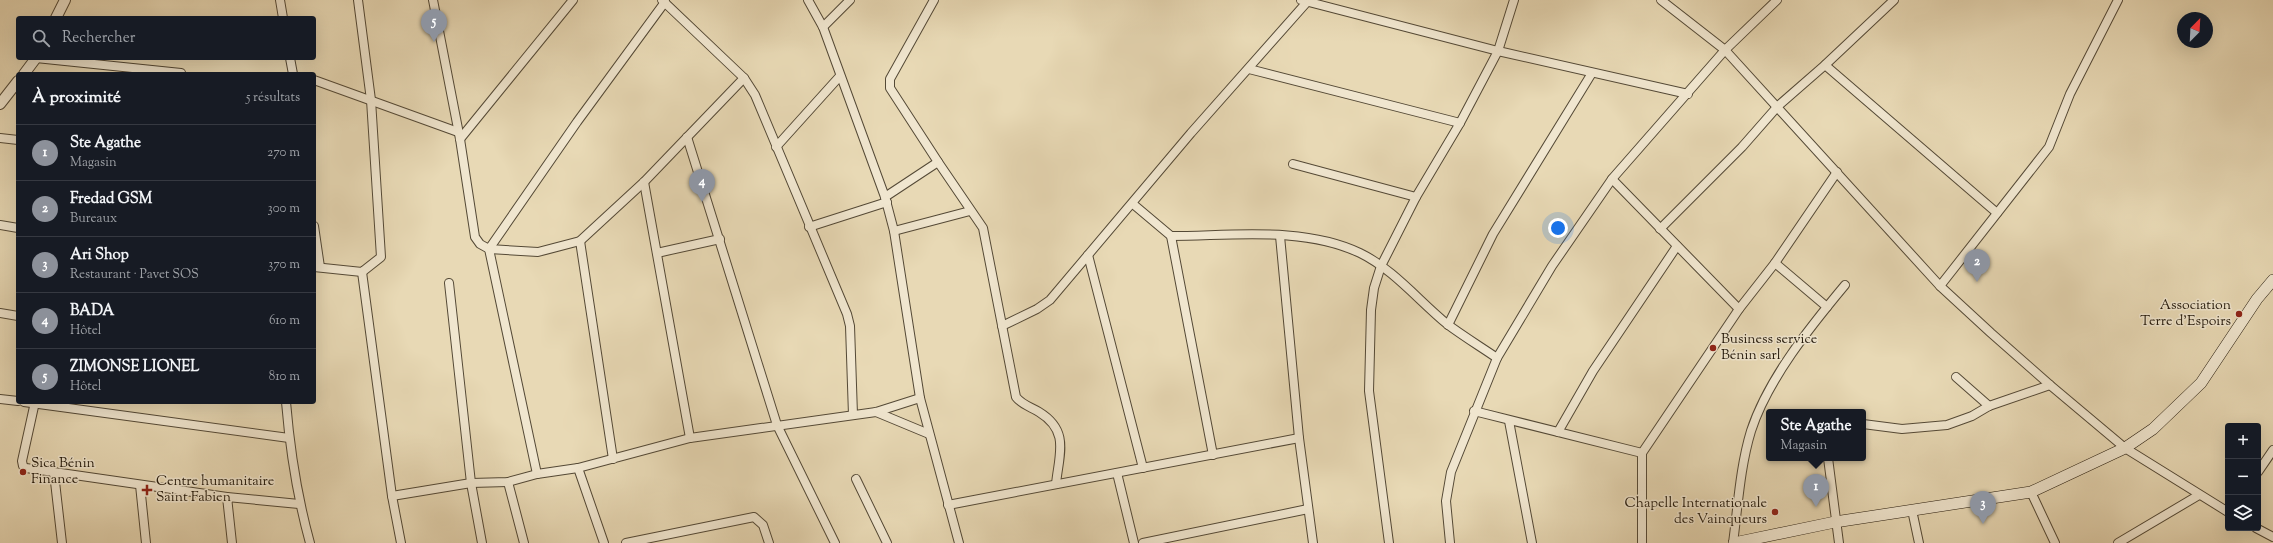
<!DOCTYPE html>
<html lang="fr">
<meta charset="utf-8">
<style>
:root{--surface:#171b24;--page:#20242c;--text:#f1f3f6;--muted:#9ea1a6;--line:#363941;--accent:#8c9099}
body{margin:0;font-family:"Sorts Mill Goudy",serif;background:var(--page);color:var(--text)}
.controls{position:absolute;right:12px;bottom:12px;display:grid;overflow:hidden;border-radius:4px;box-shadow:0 4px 16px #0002}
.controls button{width:36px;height:36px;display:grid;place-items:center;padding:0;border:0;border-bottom:1px solid var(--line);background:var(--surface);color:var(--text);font:20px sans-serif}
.compass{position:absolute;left:2177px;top:12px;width:36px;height:36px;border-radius:50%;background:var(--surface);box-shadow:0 4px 16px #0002;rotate:24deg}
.you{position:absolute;left:1558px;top:228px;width:14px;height:14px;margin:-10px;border:3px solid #fff;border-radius:50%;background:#1a73e8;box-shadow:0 0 0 6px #1a73e833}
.badge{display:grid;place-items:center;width:26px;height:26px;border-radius:50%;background:var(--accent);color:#fff;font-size:13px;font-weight:700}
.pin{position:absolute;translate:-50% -33px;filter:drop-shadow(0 1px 2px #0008)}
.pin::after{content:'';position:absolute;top:21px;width:14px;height:12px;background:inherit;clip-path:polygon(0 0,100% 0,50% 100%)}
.popup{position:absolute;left:1766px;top:409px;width:100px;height:52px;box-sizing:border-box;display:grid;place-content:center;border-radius:4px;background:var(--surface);filter:drop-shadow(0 1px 3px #0005);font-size:13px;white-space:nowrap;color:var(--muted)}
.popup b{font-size:15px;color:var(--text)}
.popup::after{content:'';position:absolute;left:50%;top:100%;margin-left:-8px;border:8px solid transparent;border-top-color:var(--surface)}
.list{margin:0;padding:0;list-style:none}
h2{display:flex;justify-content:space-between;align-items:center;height:52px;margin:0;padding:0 16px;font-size:17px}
h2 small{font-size:13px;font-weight:400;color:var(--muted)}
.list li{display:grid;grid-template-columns:26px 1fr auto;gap:12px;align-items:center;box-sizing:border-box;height:56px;padding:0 16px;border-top:1px solid var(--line)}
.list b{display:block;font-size:15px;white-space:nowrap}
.list p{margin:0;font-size:13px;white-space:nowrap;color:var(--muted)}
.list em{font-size:13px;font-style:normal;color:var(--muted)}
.icon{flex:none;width:22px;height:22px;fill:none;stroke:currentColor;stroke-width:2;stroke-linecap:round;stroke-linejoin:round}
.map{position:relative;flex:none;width:2273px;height:543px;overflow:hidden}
.search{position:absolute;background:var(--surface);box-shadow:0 4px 16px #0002;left:16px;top:16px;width:300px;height:44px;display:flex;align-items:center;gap:10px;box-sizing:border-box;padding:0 14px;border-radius:4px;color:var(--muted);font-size:15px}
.panel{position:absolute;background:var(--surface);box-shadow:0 4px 16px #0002;left:16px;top:72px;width:300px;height:332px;border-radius:4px}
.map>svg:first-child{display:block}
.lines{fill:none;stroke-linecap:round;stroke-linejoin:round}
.minor-casing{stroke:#544936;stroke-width:10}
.tertiary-casing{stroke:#544936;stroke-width:12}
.secondary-casing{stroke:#23190b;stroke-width:12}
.minor{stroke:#f0e6cf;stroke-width:8}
.tertiary{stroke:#f0e6cf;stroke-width:10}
.secondary{stroke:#f0e6cf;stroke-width:11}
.poi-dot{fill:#8f2418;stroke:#f0e6cf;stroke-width:1.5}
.labels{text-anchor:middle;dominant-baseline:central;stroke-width:3;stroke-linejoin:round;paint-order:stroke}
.poi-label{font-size:14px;fill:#23190b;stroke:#f0e6cf;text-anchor:start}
</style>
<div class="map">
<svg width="2273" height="543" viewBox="0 0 2273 543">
<rect width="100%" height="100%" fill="#e8d9b5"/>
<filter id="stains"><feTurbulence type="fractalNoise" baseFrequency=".005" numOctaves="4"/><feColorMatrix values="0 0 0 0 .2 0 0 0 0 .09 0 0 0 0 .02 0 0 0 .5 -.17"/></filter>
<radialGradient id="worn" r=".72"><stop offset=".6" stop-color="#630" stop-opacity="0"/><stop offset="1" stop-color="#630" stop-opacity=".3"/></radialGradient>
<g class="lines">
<g class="minor-casing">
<g id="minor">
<polyline points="280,0 283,18"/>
<polyline points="433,0 460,139 475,237 480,244 489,249 537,474"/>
<polyline points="662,0 744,78 755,95 847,314 850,326 853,415"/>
<polyline points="808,0 823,27 885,197 894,231 920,398 959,543"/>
<path d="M 934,0 L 890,79 L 890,88 L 938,162 L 983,228 L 1016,397 C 1022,405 1031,407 1039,412 C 1070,431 1059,454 1056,484"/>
<polyline points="1301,0 1498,51 1688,94"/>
<polyline points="1661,0 1725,50 1940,286 1991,333 2050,385 2125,448 2228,512"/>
<polyline points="823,27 850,0"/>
<polyline points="36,58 181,73"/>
<polyline points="290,58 293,74"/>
<polyline points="1825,65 1997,213"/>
<polyline points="1249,69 1460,123"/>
<polyline points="314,80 458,132"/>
<polyline points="687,137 777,425 835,543"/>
<polyline points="0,138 18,140"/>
<polyline points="460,139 573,0"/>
<polyline points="776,147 840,76"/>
<polyline points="1293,164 1416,197"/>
<polyline points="1612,179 1739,309"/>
<polyline points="644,182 690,438"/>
<polyline points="885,197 938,162"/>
<polyline points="1133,204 1171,236 1213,455"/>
<polyline points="0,225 18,228"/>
<polyline points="314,226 320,267"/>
<polyline points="809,227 887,202"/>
<polyline points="1660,229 1742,147 1778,106 1825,65 1894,0"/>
<polyline points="894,231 970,211"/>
<path d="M 1171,236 C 1231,236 1304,226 1360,253 C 1393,269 1419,301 1447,324 C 1463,336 1481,347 1497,358"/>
<polyline points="1280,236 1299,438 1313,543"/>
<polyline points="580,241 613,459"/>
<polyline points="489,249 538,252 580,241 644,182 744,78"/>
<polyline points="489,249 577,122 665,2"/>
<polyline points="657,253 720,239"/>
<polyline points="1088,255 1143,468"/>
<polyline points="1775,263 1827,307"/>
<polyline points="314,267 362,272 381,257 371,100 358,0"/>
<polyline points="362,272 392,496 401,543"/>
<polyline points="449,283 471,483 482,543"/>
<polyline points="1940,286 2049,147 2070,94 2118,0"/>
<polyline points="0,313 18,316"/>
<polyline points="1448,325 1493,234 1592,73"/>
<polyline points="1002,326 1037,309 1050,300 1191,133 1307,2"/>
<polyline points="1956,377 1989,406"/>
<polyline points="0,399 18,401"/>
<polyline points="24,402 289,438"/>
<polyline points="35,402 22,461 23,466 26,468 227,497 299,504"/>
<path d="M 286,402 C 290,450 297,496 310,543"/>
<polyline points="1474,411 1642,453"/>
<polyline points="876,412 929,434"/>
<polyline points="1509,421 1532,543"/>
<polyline points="1863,424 1902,429 1947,425 1972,416 1989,406 2050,385"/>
<polyline points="1558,432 1593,371 1677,246"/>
<polyline points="1828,458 1839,543"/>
<polyline points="578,468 604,543"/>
<polyline points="2258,472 2273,450"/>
<polyline points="54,473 62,543"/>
<polyline points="1117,473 1134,543"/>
<polyline points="856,479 887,543"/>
<polyline points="508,482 524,543"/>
<polyline points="140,485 146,543"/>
<polyline points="2031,492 2055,543"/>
<polyline points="392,496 471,483 508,482 537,474 578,468 690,438 876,412 920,398"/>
<polyline points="227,497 232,543"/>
<polyline points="948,505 1299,438"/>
<polyline points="1912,510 1919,543"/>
<polyline points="2256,528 2273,537"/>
<polyline points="626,543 754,517 763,525 769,543"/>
<polyline points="1143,543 1308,509"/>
<polyline points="1389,543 1369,391 1371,310 1374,288 1381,266 1416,197 1460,123 1498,51 1514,0"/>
<polyline points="1450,543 1446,501 1451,472 1497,358 1552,266 1612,179 1725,50 1777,0"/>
<polyline points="1642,543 1642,453 1739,309 1775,263 1837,172"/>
<path d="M 1733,543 C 1738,506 1740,467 1751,431 C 1768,379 1810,327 1845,285"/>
<polyline points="2118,543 2199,495"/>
</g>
</g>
<g class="tertiary-casing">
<g id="tertiary">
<polyline points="56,18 65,0"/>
<polyline points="24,74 36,58"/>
<polyline points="0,104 18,81"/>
</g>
</g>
<g class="secondary-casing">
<polyline id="secondary" points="1734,543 1835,522 2031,492 2125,448 2153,429 2201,383 2257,299 2273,280"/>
</g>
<use href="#minor" class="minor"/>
<use href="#tertiary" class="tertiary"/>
<use href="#secondary" class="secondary"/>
</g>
<g class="poi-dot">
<circle cx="2239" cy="314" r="4"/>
<circle cx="1713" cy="348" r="4"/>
<circle cx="23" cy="472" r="4"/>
<path d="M145 484h4v4h4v4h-4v4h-4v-4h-4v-4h4z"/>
<circle cx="1775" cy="512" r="4"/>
</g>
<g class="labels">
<g class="poi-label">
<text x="2231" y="306" text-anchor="end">Association<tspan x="2231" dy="16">Terre d'Espoirs</tspan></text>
<text x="1721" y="340">Business service<tspan x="1721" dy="16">Bénin sarl</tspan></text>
<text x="31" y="464">Sica Bénin<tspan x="31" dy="16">Finance</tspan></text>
<text x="156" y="482">Centre humanitaire<tspan x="156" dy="16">Saint Fabien</tspan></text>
<text x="1767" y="504" text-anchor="end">Chapelle Internationale<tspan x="1767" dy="16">des Vainqueurs</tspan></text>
</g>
</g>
<rect width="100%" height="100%" filter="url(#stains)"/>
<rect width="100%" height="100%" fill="url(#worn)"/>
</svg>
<div class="controls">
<button>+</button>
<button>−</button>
<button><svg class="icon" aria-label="layers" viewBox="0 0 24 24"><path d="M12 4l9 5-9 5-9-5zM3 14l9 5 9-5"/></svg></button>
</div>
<svg class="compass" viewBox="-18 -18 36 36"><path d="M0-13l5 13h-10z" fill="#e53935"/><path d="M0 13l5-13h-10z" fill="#9ea1a6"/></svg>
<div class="you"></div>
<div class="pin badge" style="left:1816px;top:507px">1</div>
<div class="popup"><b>Ste Agathe</b>Magasin</div>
<div class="pin badge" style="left:1977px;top:282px">2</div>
<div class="pin badge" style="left:1983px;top:524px">3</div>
<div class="pin badge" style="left:702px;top:202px">4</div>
<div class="pin badge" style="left:434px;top:42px">5</div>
<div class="search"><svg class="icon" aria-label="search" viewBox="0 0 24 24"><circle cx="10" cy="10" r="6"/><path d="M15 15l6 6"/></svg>Rechercher</div>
<section class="panel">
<h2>À proximité<small>5 résultats</small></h2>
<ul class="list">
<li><span class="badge">1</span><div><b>Ste Agathe</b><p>Magasin</p></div><em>270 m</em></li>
<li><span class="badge">2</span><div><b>Fredad GSM</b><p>Bureaux</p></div><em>300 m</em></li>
<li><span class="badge">3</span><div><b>Ari Shop</b><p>Restaurant · Pavet SOS</p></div><em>370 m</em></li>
<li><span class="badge">4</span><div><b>BADA</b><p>Hôtel</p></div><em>610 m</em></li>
<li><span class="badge">5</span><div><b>ZIMONSE LIONEL</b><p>Hôtel</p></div><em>810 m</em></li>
</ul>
</section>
</div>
